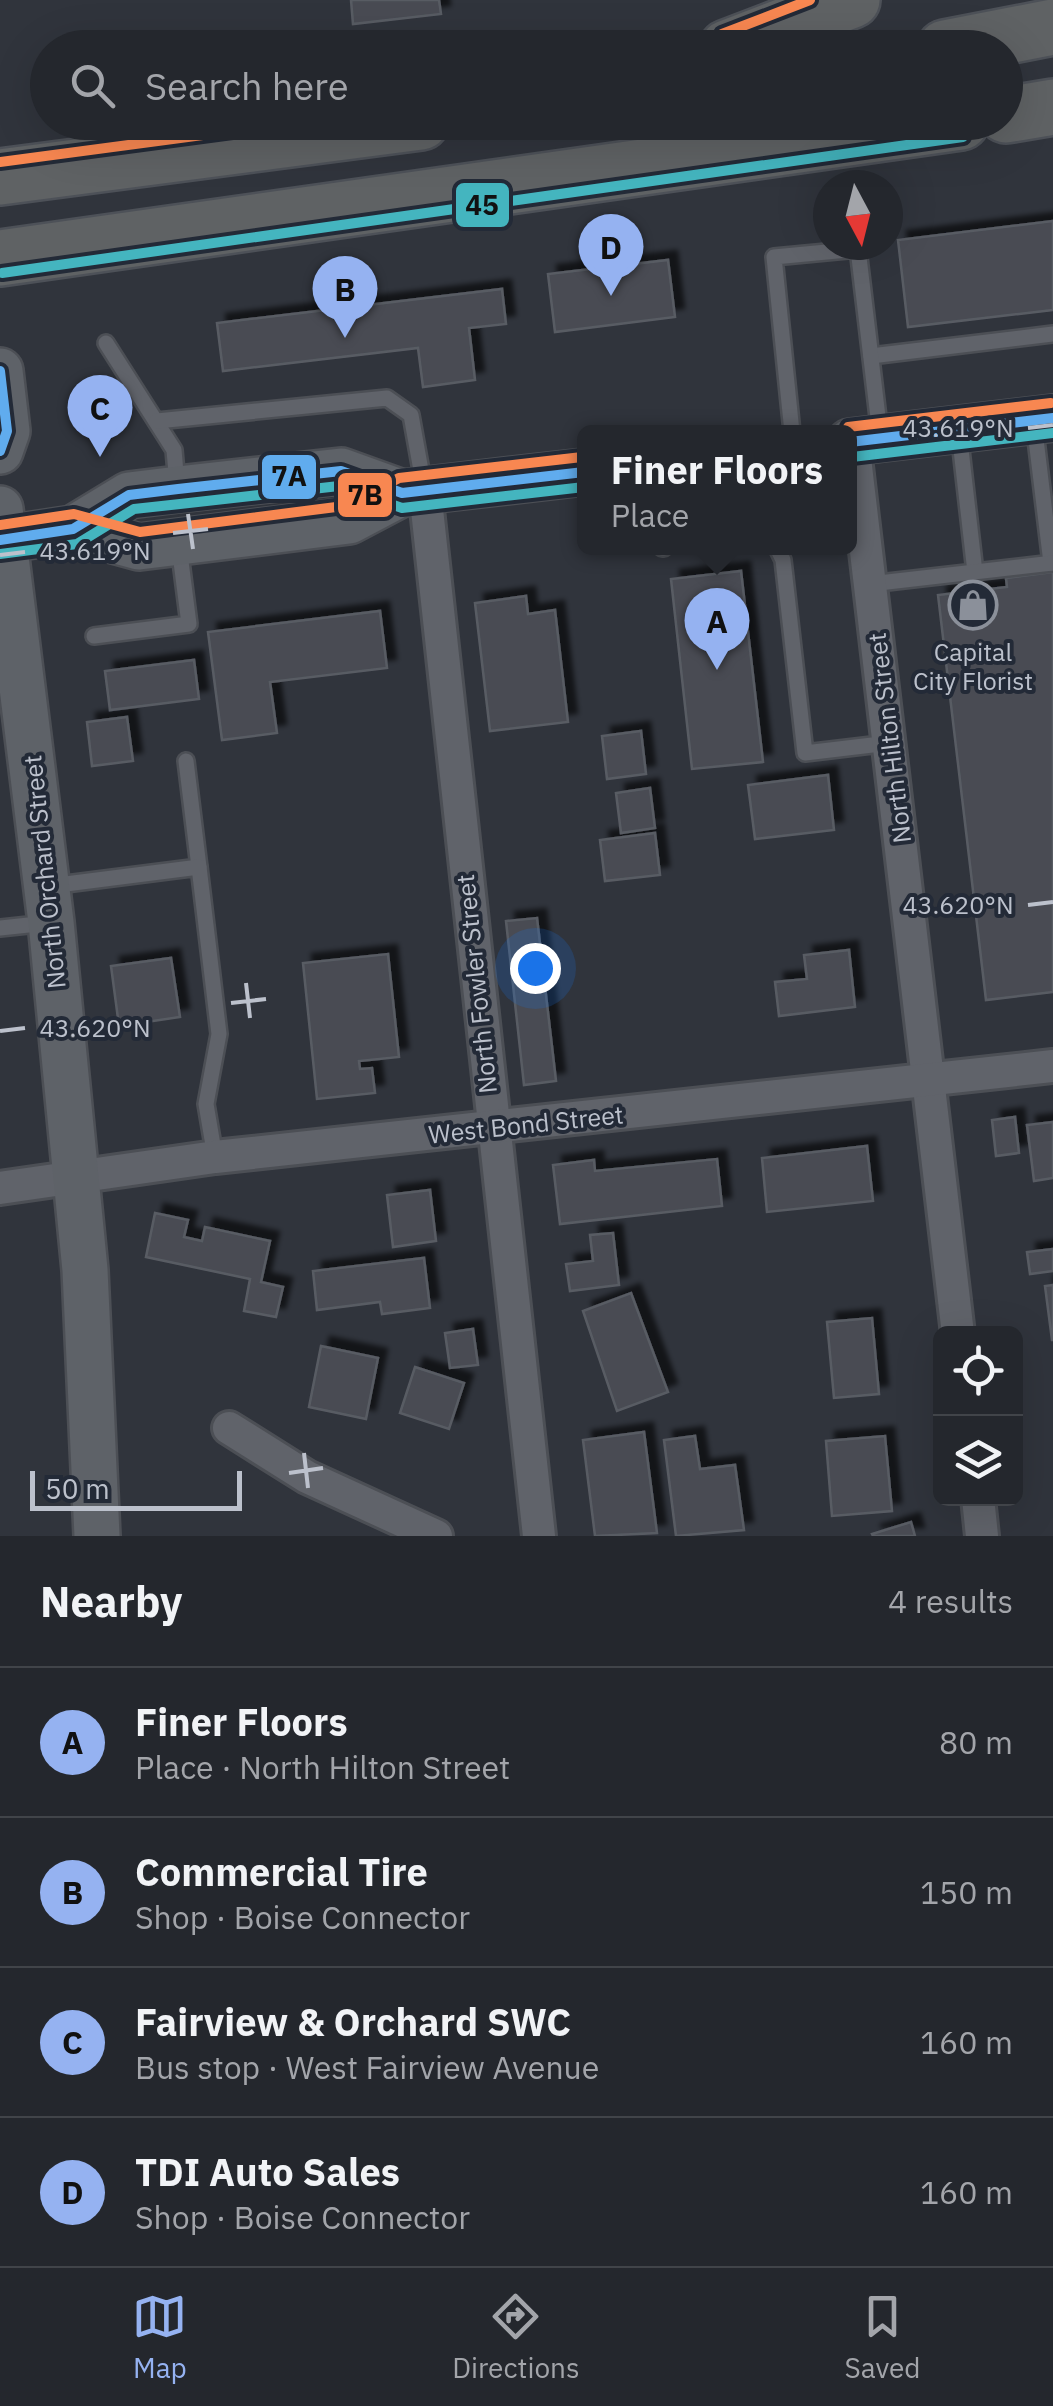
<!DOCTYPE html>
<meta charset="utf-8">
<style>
:root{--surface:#24272d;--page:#303339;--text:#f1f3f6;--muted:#a3a5aa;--line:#414449;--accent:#95b2f1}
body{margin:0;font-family:"IBM Plex Sans",sans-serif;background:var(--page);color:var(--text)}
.controls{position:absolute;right:30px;bottom:30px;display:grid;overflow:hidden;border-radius:15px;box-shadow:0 10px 40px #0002}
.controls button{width:90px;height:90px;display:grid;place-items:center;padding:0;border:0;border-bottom:2px solid var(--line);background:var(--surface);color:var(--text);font:50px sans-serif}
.compass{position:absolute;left:813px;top:170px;width:90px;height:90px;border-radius:50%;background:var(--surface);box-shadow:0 10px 40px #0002;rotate:173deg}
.scale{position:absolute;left:30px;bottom:25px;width:212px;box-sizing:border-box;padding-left:10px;border:5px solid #bcc1cc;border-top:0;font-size:28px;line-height:35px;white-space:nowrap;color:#bcc1cc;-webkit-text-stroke:8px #232a37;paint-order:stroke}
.you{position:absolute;left:535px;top:968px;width:35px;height:35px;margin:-25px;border:8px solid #fff;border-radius:50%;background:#1a73e8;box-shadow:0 0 0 15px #1a73e833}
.badge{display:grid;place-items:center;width:65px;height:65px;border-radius:50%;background:var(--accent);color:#111;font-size:32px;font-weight:700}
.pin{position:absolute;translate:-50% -82px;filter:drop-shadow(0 2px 5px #0008)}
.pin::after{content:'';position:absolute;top:52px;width:35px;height:30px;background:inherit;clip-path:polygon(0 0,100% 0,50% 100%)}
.popup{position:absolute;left:577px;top:425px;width:280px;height:130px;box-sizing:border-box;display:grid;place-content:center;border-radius:15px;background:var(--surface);filter:drop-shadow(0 2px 8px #0005);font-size:32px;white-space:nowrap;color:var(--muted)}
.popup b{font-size:38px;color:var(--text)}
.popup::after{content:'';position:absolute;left:50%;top:100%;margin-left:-20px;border:20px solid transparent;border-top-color:var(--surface)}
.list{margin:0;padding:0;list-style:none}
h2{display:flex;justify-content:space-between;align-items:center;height:130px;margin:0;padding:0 40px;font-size:42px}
h2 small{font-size:32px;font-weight:400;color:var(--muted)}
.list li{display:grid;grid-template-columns:65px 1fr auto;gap:30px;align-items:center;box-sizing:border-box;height:150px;padding:0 40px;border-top:2px solid var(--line)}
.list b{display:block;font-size:38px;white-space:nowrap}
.list p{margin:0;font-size:32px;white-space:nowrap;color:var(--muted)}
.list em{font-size:32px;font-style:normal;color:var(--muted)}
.icon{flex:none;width:55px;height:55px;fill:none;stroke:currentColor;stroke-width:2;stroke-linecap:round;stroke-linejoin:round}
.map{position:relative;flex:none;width:1053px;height:1536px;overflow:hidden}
.search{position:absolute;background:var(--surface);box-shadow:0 10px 40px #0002;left:30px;right:30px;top:30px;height:110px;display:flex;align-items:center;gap:25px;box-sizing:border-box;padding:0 35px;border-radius:55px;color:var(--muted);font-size:38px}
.sheet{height:730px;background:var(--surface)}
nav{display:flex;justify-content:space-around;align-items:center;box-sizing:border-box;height:140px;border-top:2px solid var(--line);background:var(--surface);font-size:28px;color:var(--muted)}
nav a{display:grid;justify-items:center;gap:5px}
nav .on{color:var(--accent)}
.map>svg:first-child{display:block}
.building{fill:#484c53;stroke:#595c64;stroke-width:2.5;filter:url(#shadow)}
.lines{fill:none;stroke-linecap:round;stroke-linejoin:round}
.lane-casing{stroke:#4c4f55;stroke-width:20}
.street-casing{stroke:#4c4f55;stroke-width:38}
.secondary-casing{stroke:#4c4f55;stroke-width:50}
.highway-casing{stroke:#4d5158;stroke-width:60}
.lane{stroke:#60636a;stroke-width:15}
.street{stroke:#60636a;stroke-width:32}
.secondary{stroke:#5e6268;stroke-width:45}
.highway{stroke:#5f6264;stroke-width:55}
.bus-1-casing{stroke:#232a37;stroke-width:18}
.bus-2-casing{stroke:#232a37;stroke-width:18}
.bus-3-casing{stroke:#232a37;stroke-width:18}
.bus-1{stroke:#60acee;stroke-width:10}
.bus-2{stroke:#44b5bf;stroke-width:10}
.bus-3{stroke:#f88751;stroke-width:10}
.ticks{fill:none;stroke:#bcc1cc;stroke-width:4}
.labels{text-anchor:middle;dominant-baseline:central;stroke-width:8;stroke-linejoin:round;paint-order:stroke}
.poi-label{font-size:25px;fill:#bcc1cc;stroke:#232a37}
.street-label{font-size:25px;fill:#bcc1cc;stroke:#232a37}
.ticks-label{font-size:25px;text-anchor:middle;fill:#bcc1cc;stroke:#232a37;stroke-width:8;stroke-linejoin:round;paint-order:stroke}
.line-badge{stroke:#232a37;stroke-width:4}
.pale-badge-label{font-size:28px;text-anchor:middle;font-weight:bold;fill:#111}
</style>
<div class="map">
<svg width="1053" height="1536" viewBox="0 0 1053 1536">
<defs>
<filter id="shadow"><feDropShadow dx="9" dy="-9" stdDeviation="2.5" flood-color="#0009"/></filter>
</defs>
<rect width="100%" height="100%" fill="#30343c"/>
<g class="building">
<polygon points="351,0 439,0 441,14 353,24"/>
<polygon points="1053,221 1053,310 908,327 898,240"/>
<polygon points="668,260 675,317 555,332 548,274"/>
<polygon points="502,289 506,324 469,328 475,380 423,387 418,348 223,371 217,323"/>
<polygon points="741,571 763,762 692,769 671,579"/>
<polygon points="1053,572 1053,992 986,1000 938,595 1007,587 1006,578"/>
<polygon points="526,596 528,614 555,610 568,722 490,731 475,603"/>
<polygon points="380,611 387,668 270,682 277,733 222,740 208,632"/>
<polygon points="194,660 199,699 110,710 105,671"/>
<polygon points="127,717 133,761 92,766 87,722"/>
<polygon points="641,731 646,774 607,779 602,736"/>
<polygon points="828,775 834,830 755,839 748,785"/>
<polygon points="650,788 655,828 621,833 616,793"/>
<polygon points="655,833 660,875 605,881 600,840"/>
<polygon points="537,918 556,1081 524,1085 506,921"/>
<polygon points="849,950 855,1007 779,1016 775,982 807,979 804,955"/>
<polygon points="388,954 399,1057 359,1061 360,1069 372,1068 375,1093 317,1099 303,963"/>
<polygon points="171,958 180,1017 119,1026 111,966"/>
<polygon points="1015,1117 1019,1153 996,1156 992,1120"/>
<polygon points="1053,1122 1053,1178 1034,1181 1027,1125"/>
<polygon points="867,1146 873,1201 767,1212 762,1158"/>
<polygon points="717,1159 722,1206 560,1224 553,1165 594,1160 595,1171"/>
<polygon points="430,1190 436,1241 393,1247 387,1195"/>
<polygon points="155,1213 188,1220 184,1237 202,1241 205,1227 270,1241 261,1282 283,1287 276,1317 244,1311 250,1279 146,1257"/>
<polygon points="613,1233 619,1285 570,1291 566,1264 593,1261 590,1235"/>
<polygon points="1053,1249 1053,1271 1030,1274 1027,1252"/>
<polygon points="424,1258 430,1308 382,1314 380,1302 317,1310 313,1271"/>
<polygon points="1053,1285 1053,1340 1052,1340 1045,1286"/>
<polygon points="631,1293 668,1392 617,1411 583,1311"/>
<polygon points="872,1318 879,1394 834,1398 827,1322"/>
<polygon points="473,1329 478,1365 450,1368 445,1333"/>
<polygon points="321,1346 378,1358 366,1419 309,1407"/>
<polygon points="415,1367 464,1383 449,1429 400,1413"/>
<polygon points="644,1432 657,1533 595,1536 583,1440"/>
<polygon points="695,1436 700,1469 735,1465 744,1530 676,1536 664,1440"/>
<polygon points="885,1436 892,1511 832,1516 826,1441"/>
<polygon points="911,1522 915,1536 873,1536 872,1534"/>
</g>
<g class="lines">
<g class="lane-casing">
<g id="lane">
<polyline points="106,343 174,450 177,484"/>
<polyline points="871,356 1053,334"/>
<polyline points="157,421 387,398 411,415 424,487"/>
<polyline points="1034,423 1051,563"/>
<polyline points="792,432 774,257 858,249 880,434"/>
<polyline points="959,432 975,572"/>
<polyline points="662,548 664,548"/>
<polyline points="777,548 783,560 805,753 889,743"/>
<polyline points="870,584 1053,563"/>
<polyline points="94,636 189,624 179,546"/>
<polyline points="186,761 199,867"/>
<polyline points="50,886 199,867 219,1034 206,1104 215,1157"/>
<polyline points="0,928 47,923"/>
</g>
</g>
<g class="street-casing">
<g id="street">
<polyline points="853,441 958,1334"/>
<polyline points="425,491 539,1536"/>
<polyline points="0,1188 215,1157 1053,1066"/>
<polyline points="229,1428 307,1477 436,1536"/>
<polyline points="978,1498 982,1536"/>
</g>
</g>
<g class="secondary-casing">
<g id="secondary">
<polyline points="0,371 7,431 0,451"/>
<polyline points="850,442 1053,418"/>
<polyline points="0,509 51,922 85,1270 97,1536"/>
<polyline points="73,529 139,547 349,521 402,493 584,472"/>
<polyline points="0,540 73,529 129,495 178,489 341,471 402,493"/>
</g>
</g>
<g class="highway-casing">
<g id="highway">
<polyline points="727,48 852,0"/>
<polyline points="945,48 1053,27"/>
<polyline points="1006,115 1053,107"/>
<polyline points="0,177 421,122"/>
<polyline points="0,258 961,122"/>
</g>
</g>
<use href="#lane" class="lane"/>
<use href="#street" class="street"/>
<use href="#secondary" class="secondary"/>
<use href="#highway" class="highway"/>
<g class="bus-1-casing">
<g id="bus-1">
<polyline points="0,371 7,431 0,451"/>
<polyline points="850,442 1053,418"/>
<polyline points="0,540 73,529 129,495 178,489 341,471 402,493 584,472"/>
</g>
</g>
<g class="bus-2-casing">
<g id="bus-2">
<polyline points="2,273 963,137"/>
<polyline points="852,457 1053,433"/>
<polyline points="0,554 77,544 134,509 180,504 339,486 402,508 584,487"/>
</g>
</g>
<g class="bus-3-casing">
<g id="bus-3">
<polyline points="722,34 810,0"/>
<polyline points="0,162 301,122"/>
<polyline points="848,427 1051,403"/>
<polyline points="0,525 74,514 140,532 344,506 399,478 582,457"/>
</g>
</g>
<use href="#bus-1" class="bus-1"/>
<use href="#bus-2" class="bus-2"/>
<use href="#bus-3" class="bus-3"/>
</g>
<path class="ticks" d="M 1028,428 L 1053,425M 188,514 L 193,549M 173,533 L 208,529M 0,555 L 25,552M 1028,905 L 1053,902M 246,983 L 250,1018M 231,1003 L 266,999M 0,1031 L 25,1028M 304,1453 L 308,1488M 289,1473 L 323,1468"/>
<defs>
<g id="shop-ring" transform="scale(2.5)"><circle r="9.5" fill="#232a37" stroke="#8b909a" stroke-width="1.5"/><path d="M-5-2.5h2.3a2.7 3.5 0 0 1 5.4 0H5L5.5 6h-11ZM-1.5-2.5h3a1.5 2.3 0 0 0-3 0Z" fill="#8b909a"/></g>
</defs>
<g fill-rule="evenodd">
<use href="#shop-ring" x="973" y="605"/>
</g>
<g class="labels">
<g class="poi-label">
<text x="973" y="651">Capital<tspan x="973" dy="29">City Florist</tspan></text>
</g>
<g class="street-label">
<text transform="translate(889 738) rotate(-97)">North Hilton Street</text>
<text transform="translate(44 872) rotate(-96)">North Orchard Street</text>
<text transform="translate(476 984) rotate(-96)">North Fowler Street</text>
<text transform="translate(526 1124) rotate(-6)">West Bond Street</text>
</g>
</g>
<g class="ticks-label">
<text x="958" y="437">43.619°N</text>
<text x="95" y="560">43.619°N</text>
<text x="958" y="914">43.620°N</text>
<text x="95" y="1037">43.620°N</text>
</g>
<g class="line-badge">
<rect x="454" y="181" width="57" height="48" rx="10" fill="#44b5bf"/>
<rect x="260" y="453" width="58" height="48" rx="10" fill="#60acee"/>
<rect x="336" y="471" width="58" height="48" rx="10" fill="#f88751"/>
</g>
<g class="pale-badge-label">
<text x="482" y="215">45</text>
<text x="289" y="486">7A</text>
<text x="365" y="505">7B</text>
</g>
</svg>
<div class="controls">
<button><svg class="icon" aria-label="locate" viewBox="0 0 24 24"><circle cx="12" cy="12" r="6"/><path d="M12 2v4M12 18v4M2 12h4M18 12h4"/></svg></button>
<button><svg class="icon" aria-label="layers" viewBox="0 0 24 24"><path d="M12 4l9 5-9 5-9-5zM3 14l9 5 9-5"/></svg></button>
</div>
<svg class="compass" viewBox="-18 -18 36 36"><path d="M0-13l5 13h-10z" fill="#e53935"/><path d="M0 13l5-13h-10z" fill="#a3a5aa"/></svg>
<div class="scale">50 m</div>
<div class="you"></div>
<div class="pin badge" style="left:717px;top:670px">A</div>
<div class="popup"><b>Finer Floors</b>Place</div>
<div class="pin badge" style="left:345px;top:338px">B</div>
<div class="pin badge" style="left:100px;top:457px">C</div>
<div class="pin badge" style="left:611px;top:296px">D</div>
<div class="search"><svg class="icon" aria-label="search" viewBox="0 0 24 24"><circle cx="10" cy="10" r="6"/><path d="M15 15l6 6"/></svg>Search here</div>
</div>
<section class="sheet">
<h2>Nearby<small>4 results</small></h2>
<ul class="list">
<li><span class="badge">A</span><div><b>Finer Floors</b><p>Place · North Hilton Street</p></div><em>80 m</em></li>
<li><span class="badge">B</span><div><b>Commercial Tire</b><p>Shop · Boise Connector</p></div><em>150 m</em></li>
<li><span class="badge">C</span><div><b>Fairview &amp; Orchard SWC</b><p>Bus stop · West Fairview Avenue</p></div><em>160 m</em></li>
<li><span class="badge">D</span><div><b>TDI Auto Sales</b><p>Shop · Boise Connector</p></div><em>160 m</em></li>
</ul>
</section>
<nav>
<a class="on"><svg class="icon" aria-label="map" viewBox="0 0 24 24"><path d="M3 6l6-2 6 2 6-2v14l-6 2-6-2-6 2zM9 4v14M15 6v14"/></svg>Map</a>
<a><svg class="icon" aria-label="directions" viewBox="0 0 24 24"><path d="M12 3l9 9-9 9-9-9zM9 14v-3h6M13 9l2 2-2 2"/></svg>Directions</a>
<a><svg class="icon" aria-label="saved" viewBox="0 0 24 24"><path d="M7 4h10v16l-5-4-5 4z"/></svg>Saved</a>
</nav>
